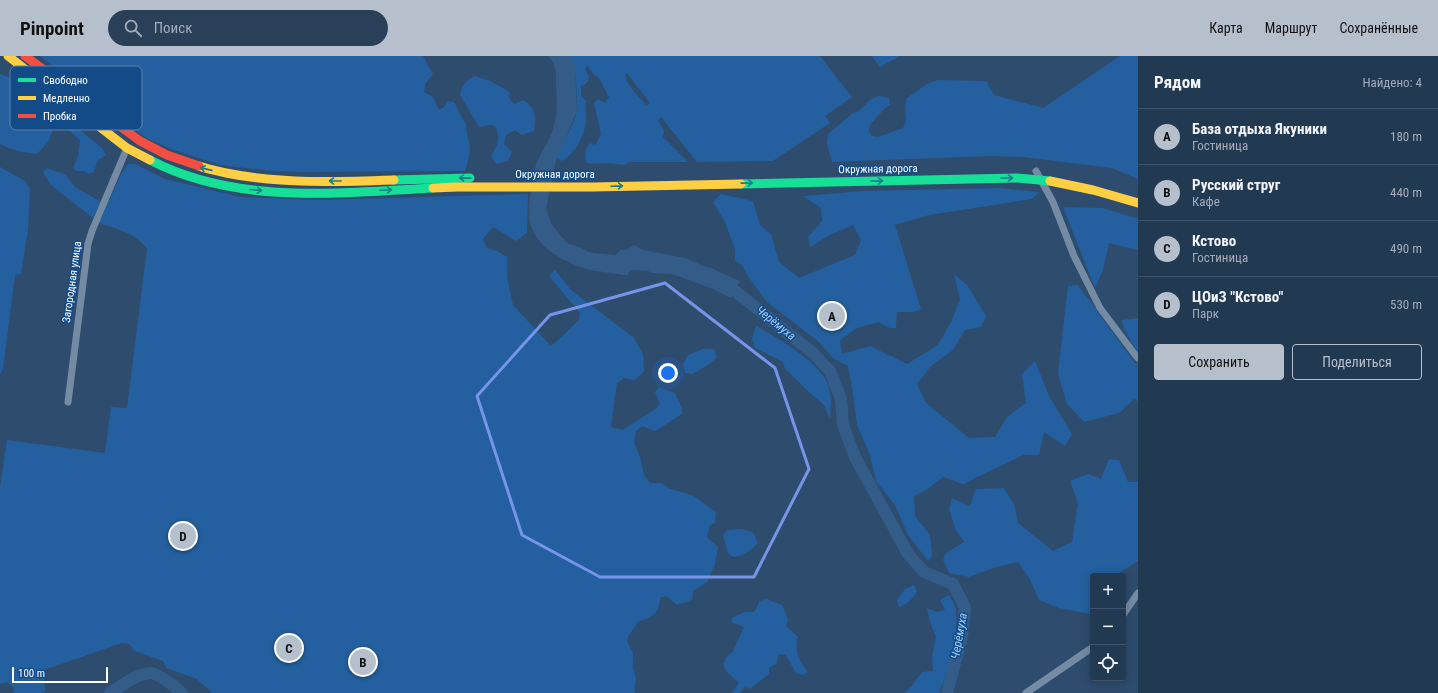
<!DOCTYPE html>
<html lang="ru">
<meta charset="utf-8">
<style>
:root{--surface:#223952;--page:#2a4059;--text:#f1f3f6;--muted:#a2acb8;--line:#3f5369;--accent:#b6c0cc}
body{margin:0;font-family:"Roboto Condensed",sans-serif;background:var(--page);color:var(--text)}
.controls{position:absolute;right:12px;bottom:12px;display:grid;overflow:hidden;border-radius:4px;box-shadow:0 2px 10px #0003}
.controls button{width:36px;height:36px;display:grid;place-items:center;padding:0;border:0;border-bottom:1px solid var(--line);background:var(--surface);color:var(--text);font:20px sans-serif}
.scale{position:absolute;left:12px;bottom:10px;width:96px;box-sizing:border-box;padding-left:4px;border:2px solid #fff;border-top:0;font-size:11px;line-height:14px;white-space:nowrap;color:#fff;-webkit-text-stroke:3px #134b89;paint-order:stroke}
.you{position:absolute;left:668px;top:317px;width:14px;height:14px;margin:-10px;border:3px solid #fff;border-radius:50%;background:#1a73e8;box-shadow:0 0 0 6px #1a73e833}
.badge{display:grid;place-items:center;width:26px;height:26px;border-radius:50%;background:var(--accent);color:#111;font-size:13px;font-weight:700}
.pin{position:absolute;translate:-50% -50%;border:2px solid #fff;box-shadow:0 1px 4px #0006}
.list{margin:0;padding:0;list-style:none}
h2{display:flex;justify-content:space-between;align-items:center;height:52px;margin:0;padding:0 16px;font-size:17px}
h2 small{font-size:13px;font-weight:400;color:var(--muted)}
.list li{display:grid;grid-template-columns:26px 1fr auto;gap:12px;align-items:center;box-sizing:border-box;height:56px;padding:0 16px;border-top:1px solid var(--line)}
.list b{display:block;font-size:15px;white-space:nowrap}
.list p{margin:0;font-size:13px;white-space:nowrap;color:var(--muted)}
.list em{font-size:13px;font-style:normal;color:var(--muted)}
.actions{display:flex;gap:8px;padding:12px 16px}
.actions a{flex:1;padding:9px 0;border:1px solid var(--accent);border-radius:4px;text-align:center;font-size:14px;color:var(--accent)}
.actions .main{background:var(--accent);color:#111}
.icon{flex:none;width:22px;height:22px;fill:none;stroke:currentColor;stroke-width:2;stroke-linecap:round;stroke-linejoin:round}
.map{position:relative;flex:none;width:1138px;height:637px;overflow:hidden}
header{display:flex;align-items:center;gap:24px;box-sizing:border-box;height:56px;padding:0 20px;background:var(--accent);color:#111}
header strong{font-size:19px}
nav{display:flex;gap:22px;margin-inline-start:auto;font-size:14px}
.search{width:280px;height:36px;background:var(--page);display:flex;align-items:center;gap:10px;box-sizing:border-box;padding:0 14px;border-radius:22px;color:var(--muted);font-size:15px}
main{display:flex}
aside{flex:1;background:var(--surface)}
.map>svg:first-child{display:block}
.green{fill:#24609f;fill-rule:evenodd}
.water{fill:#335c88}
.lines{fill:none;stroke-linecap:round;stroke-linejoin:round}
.river{stroke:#335c88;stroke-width:12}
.street{stroke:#758ba4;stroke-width:7}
.fast{stroke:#16e098;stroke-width:9}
.slow{stroke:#ffcf43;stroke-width:9}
.jam{stroke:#f24e42;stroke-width:9}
.oneway{stroke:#147f8e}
.marked{fill:none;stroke:#7795e8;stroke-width:3;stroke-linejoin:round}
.labels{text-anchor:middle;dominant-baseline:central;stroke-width:3;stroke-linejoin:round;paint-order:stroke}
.street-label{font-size:11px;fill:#fff;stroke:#134b89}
.water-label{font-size:12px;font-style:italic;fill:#a4cef7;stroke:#134b89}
.key{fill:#134b89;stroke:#5a81ac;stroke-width:1}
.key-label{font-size:11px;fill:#fff}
</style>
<header>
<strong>Pinpoint</strong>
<div class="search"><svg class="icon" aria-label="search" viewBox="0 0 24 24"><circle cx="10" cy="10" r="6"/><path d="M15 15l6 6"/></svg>Поиск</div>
<nav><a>Карта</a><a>Маршрут</a><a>Сохранённые</a></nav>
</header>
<main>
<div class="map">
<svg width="1138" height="637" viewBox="0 0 1138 637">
<rect width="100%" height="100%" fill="#2e4c6e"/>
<g class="green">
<polygon points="40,0 423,0 433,18 425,28 424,36 433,41 439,54 444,51 448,45 454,46 466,69 467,79 470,89 469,101 465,115 303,116 272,115 220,109 174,94 146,82"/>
<path d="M 569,0 L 820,0 L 852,41 L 825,60 L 830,67 L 773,105 L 697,106 L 661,61 L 658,64 L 664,75 L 663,81 L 688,106 L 629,106 L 625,109 L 608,107 L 591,108 L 586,106 C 585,99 585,93 590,87 L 595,89 L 601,78 L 594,47 L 598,43 L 605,47 L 609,41 L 599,22 L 593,18 L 588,10 L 585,12 L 589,22 L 587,27 L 581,30 L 581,40 L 586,45 C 585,53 587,63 585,71 C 582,84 574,98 562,105 L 557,102 C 562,88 570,75 575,62 C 579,51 577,9 569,0 ZM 627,17 L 650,47 L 646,49 C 638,40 628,31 625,19 Z"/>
<polygon points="872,0 900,0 880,11"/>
<polygon points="1120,0 1138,0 1138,123 1112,112 1023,101 990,100 832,106 827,87 828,78 853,57 859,55 871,43 879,40 889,42 890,49 885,52 870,69 869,76 872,80 878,81 903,72 906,65 905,50 907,42 927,28 938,24 986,25 994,39 1043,52"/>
<path d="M 0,18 L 19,25 L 102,92 L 106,99 L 97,105 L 94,116 L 89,118 L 83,115 L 76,115 L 73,112 L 78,100 L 80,84 L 57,64 L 48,86 L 37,98 C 24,97 11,94 0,88 Z"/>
<path d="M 475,20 L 490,25 L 510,36 L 509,42 L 514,48 L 523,44 C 536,51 536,62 534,75 L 522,79 L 515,74 L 506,79 L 504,88 L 512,96 L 508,105 L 496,108 L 491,100 C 498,88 501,83 495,70 L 490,69 L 479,71 L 460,39 C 461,30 467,23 475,20 Z"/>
<polygon points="0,107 0,111 25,125 30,133 28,173 21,218 15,219 3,313 0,318"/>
<path d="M 128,108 L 135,108 L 165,123 L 241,141 L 320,144 L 528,138 L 527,177 L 516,185 L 493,171 L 483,183 L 487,192 L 497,195 L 507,201 L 507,221 L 513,249 L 550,289 L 555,287 L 579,264 L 580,257 L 549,220 L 555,214 L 571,234 L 634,282 L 643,298 L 644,315 L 635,324 L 624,322 L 617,327 L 611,371 L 622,374 L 654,354 L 660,348 L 655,336 L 659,331 L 675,337 L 682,352 L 682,358 L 655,375 L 642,370 L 636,375 L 634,387 L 640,401 L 644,419 L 650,427 L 662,427 L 668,432 L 694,440 L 716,456 L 715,467 L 710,469 L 707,481 L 718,491 L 715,508 L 707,526 L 693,535 L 692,544 L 677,549 L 666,540 L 660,542 C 659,557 653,562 639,565 L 629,579 L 627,585 L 633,597 L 633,613 L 636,622 L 634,636 L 636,637 L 212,637 L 197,623 L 166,612 L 163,605 L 135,595 L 129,588 L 122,587 L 44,614 L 45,635 L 41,637 L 14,637 L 13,631 L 7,626 L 0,628 L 0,431 L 7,384 L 105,397 L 111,351 L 127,352 L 147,193 C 136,177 117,173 99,167 L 121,118 Z"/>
<polygon points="47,112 66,119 75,131 101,146 93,162 51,129 43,116"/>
<polygon points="999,132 1039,136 1032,143 929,159 895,169 921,253 913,256 897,256 896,272 890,272 878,266 857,272 840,284 842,298 870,290 907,308 938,289 952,264 960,243 954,218 967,229 986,260 981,271 965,274 953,294 931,310 917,328 926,347 969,382 995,381 1007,361 1026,347 1022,318 1035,305 1049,340 1072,378 1065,390 1044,376 1039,399 1023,399 963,428 943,421 928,433 914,440 915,460 930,479 932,499 928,505 908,479 895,449 876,425 870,399 857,369 853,338 848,310 833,302 819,286 767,246 749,222 742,209 735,205 735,193 725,166 713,146 721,138 753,145 760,169 771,178 779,206 799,222 855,199 861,184 853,169 830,179 810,191 808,181 822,165 821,152 803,140 864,135"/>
<polygon points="1063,151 1103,152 1138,163 1138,194 1109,187 1103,214 1095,232"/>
<polygon points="1078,229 1135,307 1138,307 1138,345 1134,343 1119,357 1084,366 1067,348 1058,318 1068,230"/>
<polygon points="1138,262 1138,297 1123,271 1122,264"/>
<path d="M 756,270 C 776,281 821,307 828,329 C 832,340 831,351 830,363 L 824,349 L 810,337 L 785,313 L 783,306 L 755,292 L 752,283 Z"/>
<polygon points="703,293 714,293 717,301 712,306 693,318 685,317 683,308 688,299"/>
<polygon points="1109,403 1119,404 1128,426 1138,426 1138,505 1114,520 1093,520 1093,556 1090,558 1059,552 1039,544 1030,523 1018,506 996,511 969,521 949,517 943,504 946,497 964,486 955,472 949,453 952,442 970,450 976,433 1004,432 1014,448 1018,467 1053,495 1072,486 1078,447 1070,425 1088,418 1101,423"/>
<path d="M 742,473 L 753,476 L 758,487 C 750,495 743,500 733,501 L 728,497 L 723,479 L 728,474 Z"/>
<path d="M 914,529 L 917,536 C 912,543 908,548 899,551 L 897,544 L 905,533 Z"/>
<path d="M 949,539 C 952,544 956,550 956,556 C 958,581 949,614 939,637 L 904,637 L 911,631 L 922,616 L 933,615 L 932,600 L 936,581 L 930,566 L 927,552 L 937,556 L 945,554 L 940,544 Z"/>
<path d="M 766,543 L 782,549 L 788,563 L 786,570 L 798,581 C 794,593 799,606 808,616 L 803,619 L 796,617 L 785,598 L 778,599 L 777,607 L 769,612 L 769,618 L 750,633 L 745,631 L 740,637 L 732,637 L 739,627 L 726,615 L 723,608 L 726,602 L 733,595 L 744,571 L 731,566 L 732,562 L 744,556 L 754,556 L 760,545 Z"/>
</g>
<path class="water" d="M 548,0 L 569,0 L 576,11 L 575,13 L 577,55 L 555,108 L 546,153 L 552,169 L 565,185 L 569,188 L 579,191 L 592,197 L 616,199 L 620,194 L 626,194 L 634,189 L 643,194 L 685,202 L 708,212 L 710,211 L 719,216 L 740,225 L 731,242 L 713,233 L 672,218 L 652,217 L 648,215 L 633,214 L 629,216 L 628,219 L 623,219 C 612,217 601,216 590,214 C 566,207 537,193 530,167 C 527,154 532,123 536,109 C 540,97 549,86 553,73 C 558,58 557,44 556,28 C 556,18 556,7 548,0 Z"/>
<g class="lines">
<g class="river">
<polyline points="721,227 735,235 813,297 830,315 841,343 843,369 855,401 908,498 924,516 953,528 965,551 962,581 947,637"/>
<path d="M 110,637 C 119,631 139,617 150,617 C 158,617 175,631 182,637"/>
</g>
<g class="street">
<polyline points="1036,115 1053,146 1074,200 1100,252 1136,300 1138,302"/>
<polyline points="68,346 88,188 92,175 127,92"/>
<polyline points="1123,559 1138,537"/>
<polyline points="1026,637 1093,591"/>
</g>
<g class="fast">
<path d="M 150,104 C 236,149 338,137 433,132"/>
<polyline points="394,124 470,122"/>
<polyline points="741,128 1017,122 1050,125"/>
</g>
<g class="slow">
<polyline points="8,0 127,92 150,104"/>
<path d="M 199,110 C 207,113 217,115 226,117 C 281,128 338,126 394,124"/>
<polyline points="1050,125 1093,134 1138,147"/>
<polyline points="433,132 457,131 593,131 741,128"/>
</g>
<polyline class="jam" points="25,0 140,85 167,99 199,110"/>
</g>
<defs><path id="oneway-shaft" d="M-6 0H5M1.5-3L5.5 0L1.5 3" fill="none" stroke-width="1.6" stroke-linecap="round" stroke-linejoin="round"/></defs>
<g class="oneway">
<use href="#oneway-shaft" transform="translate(206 113) rotate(-167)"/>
<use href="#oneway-shaft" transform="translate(465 122) rotate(-179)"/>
<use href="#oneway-shaft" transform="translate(1007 122)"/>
<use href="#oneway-shaft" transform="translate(335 125) rotate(180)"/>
<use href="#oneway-shaft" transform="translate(877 125) rotate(-1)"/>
<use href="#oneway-shaft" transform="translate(747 127) rotate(-1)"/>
<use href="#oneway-shaft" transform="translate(617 130) rotate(-2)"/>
<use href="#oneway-shaft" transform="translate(256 134) rotate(5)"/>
<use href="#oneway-shaft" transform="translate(386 134) rotate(-3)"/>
</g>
<path class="marked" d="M 665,227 L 775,312 L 809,413 L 754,521 L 600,521 L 522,479 L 477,340 L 550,259 Z"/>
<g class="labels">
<g class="street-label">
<text transform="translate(878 113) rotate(-1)">Окружная дорога</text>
<text x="555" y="118">Окружная дорога</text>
<text transform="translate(72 226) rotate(-82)">Загородная улица</text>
</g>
<g class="water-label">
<text transform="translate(776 267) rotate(39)">Черёмуха</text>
<text transform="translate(959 580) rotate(-80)">Черёмуха</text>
</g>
</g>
<rect x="10" y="10" width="132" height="64" rx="6" class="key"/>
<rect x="18" y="22" width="18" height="4" fill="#16e098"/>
<rect x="18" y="40" width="18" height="4" fill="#ffcf43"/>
<rect x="18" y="58" width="18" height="4" fill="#f24e42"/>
<g class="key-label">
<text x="43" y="28">Свободно</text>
<text x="43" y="46">Медленно</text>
<text x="43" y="64">Пробка</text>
</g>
</svg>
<div class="controls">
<button>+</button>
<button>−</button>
<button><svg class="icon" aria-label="locate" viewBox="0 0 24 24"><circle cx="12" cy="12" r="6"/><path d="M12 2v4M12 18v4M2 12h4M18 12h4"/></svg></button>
</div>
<div class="scale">100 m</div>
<div class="you"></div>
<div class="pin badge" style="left:832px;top:260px">A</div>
<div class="pin badge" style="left:363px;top:606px">B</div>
<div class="pin badge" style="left:289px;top:592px">C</div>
<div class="pin badge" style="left:183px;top:480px">D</div>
</div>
<aside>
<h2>Рядом<small>Найдено: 4</small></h2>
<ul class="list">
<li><span class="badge">A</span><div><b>База отдыха Якуники</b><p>Гостиница</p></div><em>180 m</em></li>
<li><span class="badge">B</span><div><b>Русский струг</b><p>Кафе</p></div><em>440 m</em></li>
<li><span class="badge">C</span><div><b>Кстово</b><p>Гостиница</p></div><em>490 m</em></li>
<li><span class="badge">D</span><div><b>ЦОиЗ &quot;Кстово&quot;</b><p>Парк</p></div><em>530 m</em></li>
</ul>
<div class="actions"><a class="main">Сохранить</a><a>Поделиться</a></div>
</aside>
</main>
